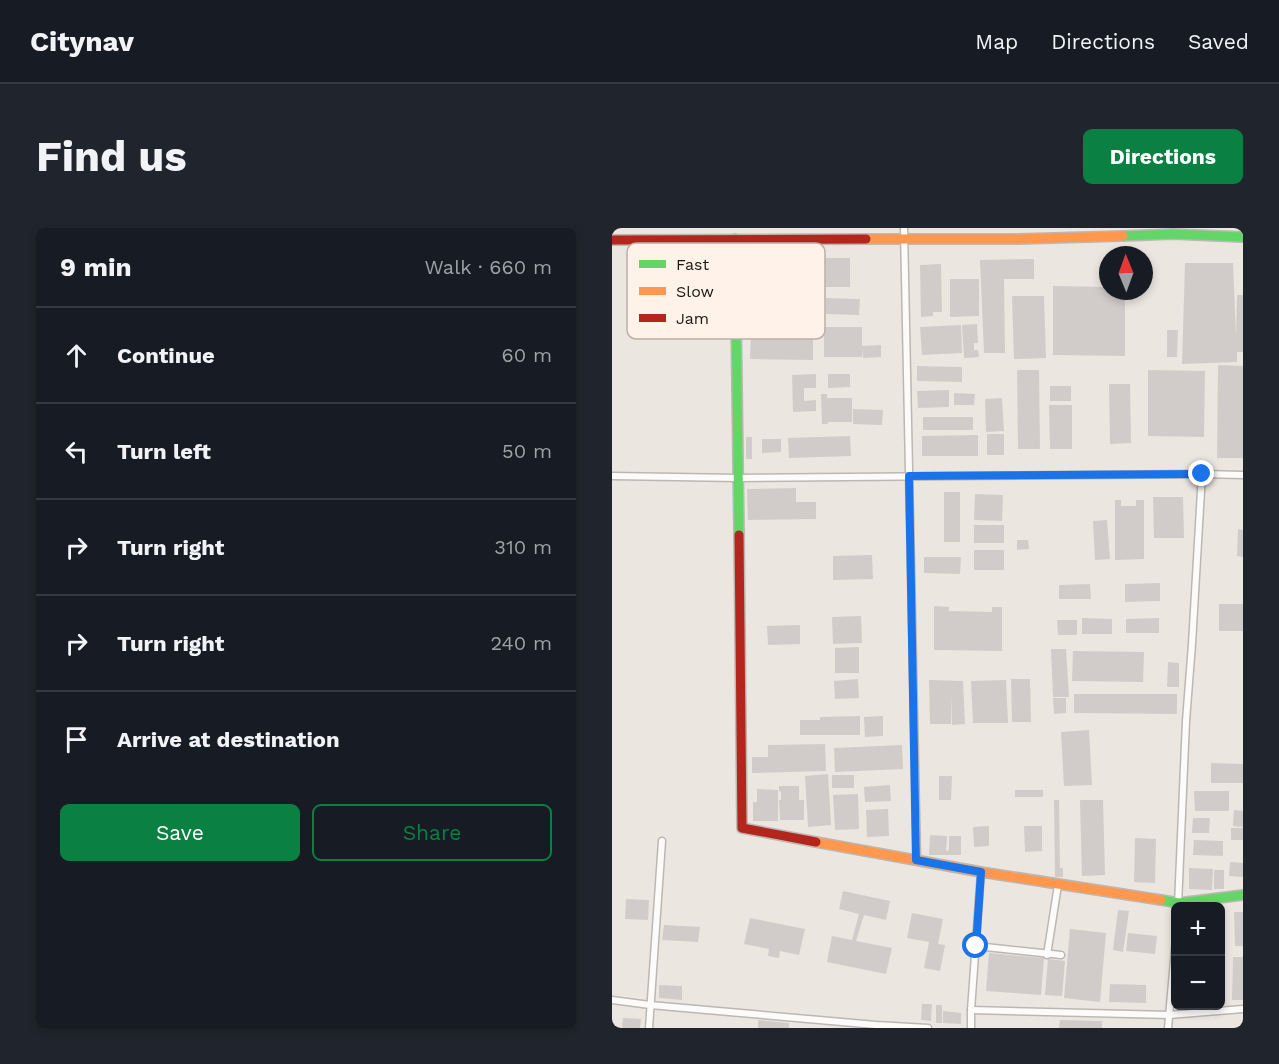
<!DOCTYPE html>
<meta charset="utf-8">
<style>
:root{--surface:#171b24;--page:#20242c;--text:#f1f3f6;--muted:#9ea1a6;--line:#363941;--accent:#0b8043}
body{margin:0;font-family:"Work Sans",sans-serif;background:var(--page);color:var(--text)}
.controls{position:absolute;right:18px;bottom:18px;display:grid;overflow:hidden;border-radius:9px;box-shadow:0 3px 9px #0003}
.controls button{width:54px;height:54px;display:grid;place-items:center;padding:0;border:0;border-bottom:2px solid var(--line);background:var(--surface);color:var(--text);font:30px sans-serif}
.compass{position:absolute;left:487px;top:18px;width:54px;height:54px;border-radius:50%;background:var(--surface);box-shadow:0 3px 9px #0003;rotate:359deg}
.stop{position:absolute;width:18px;height:18px;margin:-14px;border:4px solid #1a73e8;border-radius:50%;background:#fff}
.stop.end{background:#1a73e8;border-color:#fff;box-shadow:0 2px 6px #0008}
.list{margin:0;padding:0;list-style:none}
h2{display:flex;justify-content:space-between;align-items:center;height:78px;margin:0;padding:0 24px;font-size:26px}
h2 small{font-size:20px;font-weight:400;color:var(--muted)}
.list li{display:grid;grid-template-columns:39px 1fr auto;gap:18px;align-items:center;box-sizing:border-box;height:96px;padding:0 24px;border-top:2px solid var(--line)}
.list b{display:block;font-size:22px;white-space:nowrap}
.list em{font-size:20px;font-style:normal;color:var(--muted)}
.actions{display:flex;gap:12px;padding:18px 24px}
.actions a{flex:1;padding:14px 0;border:2px solid var(--accent);border-radius:9px;text-align:center;font-size:21px;color:var(--accent)}
.actions .main{background:var(--accent);color:#fff}
.icon{flex:none;width:33px;height:33px;fill:none;stroke:currentColor;stroke-width:2;stroke-linecap:round;stroke-linejoin:round}
.map{position:relative;flex:none;width:631px;height:800px;overflow:hidden;border-radius:9px}
header{display:flex;align-items:center;gap:36px;box-sizing:border-box;height:84px;padding:0 30px;background:var(--surface);border-bottom:2px solid var(--line)}
header strong{font-size:28px}
nav{display:flex;gap:33px;margin-inline-start:auto;font-size:21px}
.intro{display:flex;align-items:center;justify-content:space-between;box-sizing:border-box;height:144px;padding:0 36px}
h1{margin:0;font-size:42px}
.button{padding:15px 27px;border-radius:9px;background:var(--accent);color:#fff;font-size:21px;font-weight:700}
main{display:flex;gap:36px;padding:0 36px}
aside{flex:1;background:var(--surface);border-radius:9px;box-shadow:0 3px 9px #0003}
.map>svg:first-child{display:block}
.building{fill:#d1ccc9}
.lines{fill:none;stroke-linecap:round;stroke-linejoin:round}
.street-casing{stroke:#bcb7b2;stroke-width:9}
.fast-casing{stroke:#bcb7b2;stroke-width:12}
.slow-casing{stroke:#bcb7b2;stroke-width:12}
.jam-casing{stroke:#bcb7b2;stroke-width:12}
.street{stroke:#fcfbfa;stroke-width:6}
.fast{stroke:#63d668;stroke-width:9}
.slow{stroke:#ff974d;stroke-width:9}
.jam{stroke:#b3261e;stroke-width:9}
.route{stroke:#1a73e8;stroke-width:8}
.key{fill:#fff2e8;stroke:#bbb0a8;stroke-width:1.5}
.key-label{font-size:16px;fill:#1b1713}
</style>
<header>
<strong>Citynav</strong>
<nav><a>Map</a><a>Directions</a><a>Saved</a></nav>
</header>
<div class="intro"><h1>Find us</h1><a class="button">Directions</a></div>
<main>
<aside>
<h2>9 min<small>Walk · 660 m</small></h2>
<ul class="list">
<li><svg class="icon" aria-label="ahead" viewBox="0 0 24 24"><path d="M12 20V5M6 11l6-6 6 6"/></svg><div><b>Continue</b></div><em>60 m</em></li>
<li><svg class="icon" aria-label="left" viewBox="0 0 24 24"><path d="M17 20v-9H6M10 6l-5 5 5 5"/></svg><div><b>Turn left</b></div><em>50 m</em></li>
<li><svg class="icon" aria-label="right" viewBox="0 0 24 24"><path d="M7 20v-9h11M14 6l5 5-5 5"/></svg><div><b>Turn right</b></div><em>310 m</em></li>
<li><svg class="icon" aria-label="right" viewBox="0 0 24 24"><path d="M7 20v-9h11M14 6l5 5-5 5"/></svg><div><b>Turn right</b></div><em>240 m</em></li>
<li><svg class="icon" aria-label="arrive" viewBox="0 0 24 24"><path d="M6 21V4h12l-3 4 3 4H6"/></svg><div><b>Arrive at destination</b></div></li>
</ul>
<div class="actions"><a class="main">Save</a><a>Share</a></div>
</aside>
<div class="map">
<svg width="631" height="800" viewBox="0 0 631 800">
<rect width="100%" height="100%" fill="#ece6e0"/>
<g class="building">
<rect x="207" y="30" width="31" height="29"/>
<polygon points="422,31 422,51 392,51 393,125 372,125 368,32"/>
<polygon points="573,35 621,35 624,110 625,67 631,67 631,124 625,124 625,134 570,136"/>
<polygon points="329,36 330,84 321,84 321,88 309,89 308,37"/>
<polygon points="338,51 367,51 367,88 338,89"/>
<polygon points="441,58 496,59 496,63 513,63 513,128 441,127"/>
<polygon points="400,68 432,68 434,130 402,131"/>
<polygon points="214,70 248,71 247,87 214,86"/>
<polygon points="365,96 366,115 362,115 362,122 366,122 367,129 352,130 350,97"/>
<polygon points="349,97 350,125 310,127 308,99"/>
<polygon points="212,99 250,99 250,118 269,117 269,129 251,130 251,120 250,129 212,129"/>
<polygon points="555,102 566,102 565,129 555,129"/>
<polygon points="139,104 201,105 201,132 138,131"/>
<polygon points="606,137 631,138 631,230 605,230"/>
<polygon points="305,138 350,139 350,154 305,153"/>
<polygon points="405,142 427,142 428,221 406,221"/>
<polygon points="536,142 593,143 592,209 536,208"/>
<polygon points="204,146 204,160 192,160 192,173 204,172 204,183 181,184 180,147"/>
<polygon points="216,146 238,146 238,159 216,160"/>
<polygon points="497,156 518,156 519,215 498,216"/>
<rect x="438" y="158" width="21" height="15"/>
<polygon points="337,162 337,179 306,180 305,163"/>
<polygon points="342,165 363,166 362,177 342,177"/>
<polygon points="209,166 215,166 215,170 240,170 240,194 216,194 216,196 210,196"/>
<polygon points="390,170 392,203 374,204 373,171"/>
<polygon points="437,177 460,177 460,221 438,221"/>
<polygon points="241,181 271,182 270,197 241,196"/>
<rect x="311" y="189" width="50" height="13"/>
<rect x="375" y="206" width="17" height="21"/>
<polygon points="366,207 366,228 310,228 310,208"/>
<polygon points="238,208 239,228 177,230 176,210"/>
<rect x="134" y="209" width="6" height="22"/>
<polygon points="150,211 169,211 169,224 150,225"/>
<polygon points="184,260 184,274 204,274 204,291 136,292 135,261"/>
<rect x="332" y="264" width="16" height="50"/>
<polygon points="363,266 391,267 390,293 362,292"/>
<polygon points="541,269 571,269 572,310 542,310"/>
<polygon points="503,272 509,272 509,278 524,278 524,272 532,272 532,331 503,332"/>
<polygon points="495,292 498,331 483,332 481,293"/>
<rect x="362" y="297" width="30" height="18"/>
<polygon points="626,301 631,302 631,329 625,328"/>
<polygon points="405,312 416,312 417,321 405,322"/>
<rect x="362" y="322" width="30" height="20"/>
<polygon points="260,327 261,351 221,352 221,328"/>
<polygon points="312,329 349,329 348,346 312,345"/>
<polygon points="548,355 548,373 513,374 513,356"/>
<polygon points="478,356 479,371 447,371 447,357"/>
<rect x="607" y="376" width="24" height="27"/>
<polygon points="322,378 337,379 337,383 380,384 380,379 390,379 390,423 322,422"/>
<polygon points="249,388 250,415 221,416 220,389"/>
<polygon points="470,390 500,391 500,406 470,406"/>
<polygon points="547,390 547,405 514,405 514,391"/>
<polygon points="445,392 465,392 465,407 446,407"/>
<polygon points="188,397 188,416 156,417 155,398"/>
<polygon points="247,419 247,445 223,445 223,420"/>
<polygon points="439,421 454,421 457,469 441,469"/>
<polygon points="461,423 532,424 531,454 460,453"/>
<polygon points="556,434 567,435 567,459 555,459"/>
<polygon points="246,451 247,470 223,471 222,453"/>
<polygon points="399,451 418,451 419,494 400,494"/>
<polygon points="317,452 351,453 353,496 340,497 339,467 339,496 318,496"/>
<polygon points="394,452 396,495 361,495 359,453"/>
<polygon points="462,466 565,466 565,486 462,485"/>
<polygon points="441,470 454,470 454,485 442,486"/>
<polygon points="248,488 248,507 188,507 188,492 208,492 208,489"/>
<polygon points="271,488 271,508 253,509 252,489"/>
<polygon points="477,502 480,557 452,558 449,504"/>
<polygon points="213,516 214,543 140,545 140,529 156,529 156,517"/>
<polygon points="290,517 291,541 223,544 222,520"/>
<polygon points="599,535 631,536 631,555 599,555"/>
<polygon points="216,546 219,597 196,599 193,548"/>
<rect x="220" y="547" width="22" height="13"/>
<polygon points="327,548 340,548 339,572 327,572"/>
<polygon points="278,557 279,573 253,574 252,559"/>
<polygon points="167,558 187,558 187,572 192,572 192,592 168,592 167,572 169,572 169,564 167,563"/>
<polygon points="145,561 166,562 166,593 141,593 141,574 145,574"/>
<rect x="403" y="562" width="28" height="7"/>
<polygon points="582,563 617,563 617,583 583,583"/>
<polygon points="246,566 247,601 223,602 221,567"/>
<polygon points="442,572 447,572 448,640 451,640 451,649 443,649"/>
<polygon points="468,572 491,572 493,647 470,648"/>
<polygon points="276,581 277,608 255,609 254,582"/>
<polygon points="622,582 631,583 631,599 621,598"/>
<polygon points="581,590 598,590 597,605 580,605"/>
<polygon points="377,598 377,618 362,619 361,599"/>
<polygon points="412,598 430,598 430,623 413,624"/>
<rect x="619" y="600" width="12" height="12"/>
<polygon points="318,607 335,608 334,623 337,622 337,608 349,608 349,627 317,627"/>
<polygon points="523,610 544,611 543,655 522,654"/>
<polygon points="582,612 611,613 611,628 581,627"/>
<polygon points="618,634 631,635 631,649 617,648"/>
<polygon points="577,640 601,641 600,662 577,661"/>
<rect x="602" y="642" width="10" height="19"/>
<polygon points="231,663 278,673 274,692 252,687 244,713 280,720 274,746 215,734 220,708 240,712 247,686 227,681"/>
<polygon points="14,671 37,672 36,692 13,691"/>
<polygon points="506,682 517,683 511,724 501,722"/>
<polygon points="622,684 631,684 631,718 623,718"/>
<polygon points="300,685 331,691 326,716 333,717 328,743 312,740 317,714 295,710"/>
<polygon points="138,690 193,701 187,727 168,723 167,730 156,728 157,721 132,716"/>
<polygon points="52,697 88,699 86,714 50,712"/>
<polygon points="458,701 494,705 488,774 452,770"/>
<polygon points="516,705 545,708 543,726 514,723"/>
<polygon points="377,725 432,730 429,767 374,763"/>
<polygon points="621,729 631,729 631,772 620,772"/>
<polygon points="436,731 453,733 450,768 433,767"/>
<polygon points="498,756 534,757 534,775 497,774"/>
<polygon points="47,757 70,758 70,772 47,770"/>
<polygon points="310,776 320,776 319,793 309,792"/>
<rect x="324" y="777" width="6" height="18"/>
<polygon points="331,783 349,785 349,796 331,795"/>
<polygon points="11,790 29,791 28,800 10,800"/>
<polygon points="146,792 177,795 177,800 146,800"/>
<polygon points="448,792 490,793 490,800 447,800"/>
</g>
<g class="lines">
<g class="street-casing">
<g id="street">
<polyline points="292,0 305,632"/>
<polyline points="0,248 126,250 590,246 631,247"/>
<polyline points="566,677 574,493 580,416 590,246"/>
<polyline points="364,718 449,727"/>
<polyline points="435,727 446,657"/>
<polyline points="0,772 38,777 264,797 316,800"/>
<polyline points="359,782 557,787 631,781"/>
<polyline points="37,800 50,613"/>
<polyline points="359,800 359,782 369,644"/>
<polyline points="556,800 564,710"/>
</g>
</g>
<g class="fast-casing">
<g id="fast">
<polyline points="511,8 561,6 631,9"/>
<polyline points="123,11 127,307"/>
<polyline points="549,672 567,675 631,667"/>
</g>
</g>
<g class="slow-casing">
<g id="slow">
<polyline points="254,11 406,11 511,8"/>
<polyline points="204,614 369,644 549,672"/>
</g>
</g>
<g class="jam-casing">
<g id="jam">
<polyline points="0,12 254,11"/>
<polyline points="127,307 130,600 204,614"/>
</g>
</g>
<use href="#street" class="street"/>
<use href="#fast" class="fast"/>
<use href="#slow" class="slow"/>
<use href="#jam" class="jam"/>
</g>
<g class="lines">
<polyline class="route" points="364,718 369,644 304,632 297,248 590,246"/>
</g>
<rect x="15" y="15" width="198" height="96" rx="9" class="key"/>
<rect x="27" y="32" width="27" height="8" fill="#63d668"/>
<rect x="27" y="59" width="27" height="8" fill="#ff974d"/>
<rect x="27" y="86" width="27" height="8" fill="#b3261e"/>
<g class="key-label">
<text x="64" y="42">Fast</text>
<text x="64" y="69">Slow</text>
<text x="64" y="96">Jam</text>
</g>
</svg>
<div class="controls">
<button>+</button>
<button>−</button>
</div>
<svg class="compass" viewBox="-18 -18 36 36"><path d="M0-13l5 13h-10z" fill="#e53935"/><path d="M0 13l5-13h-10z" fill="#9ea1a6"/></svg>
<div class="stop" style="left:364px;top:718px"></div>
<div class="stop end" style="left:590px;top:246px"></div>
</div>
</main>
